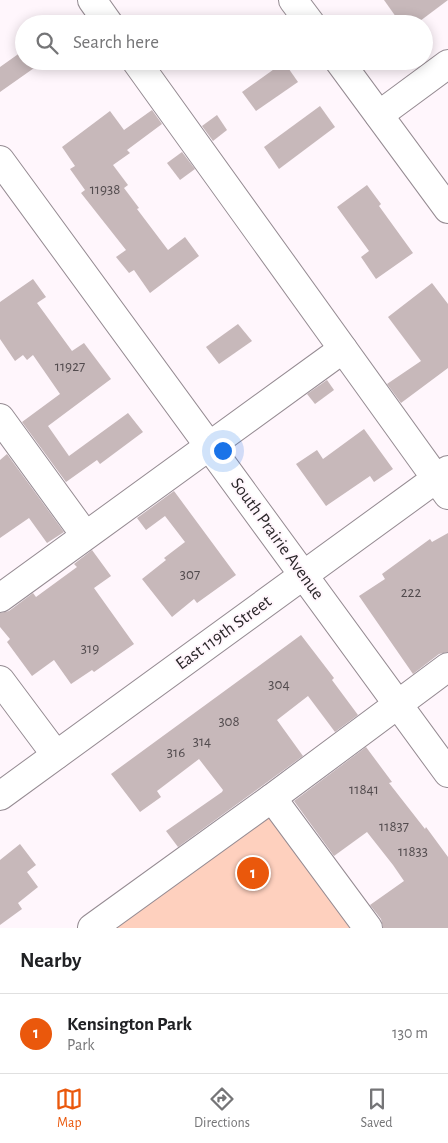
<!DOCTYPE html>
<style>
:root{--surface:#fff;--page:#f6f6f6;--text:#202124;--muted:#757577;--line:#e0e0e0;--accent:#ea580c}
body{margin:0;font-family:"Alegreya Sans",sans-serif;background:var(--page);color:var(--text)}
.you{position:absolute;left:222px;top:450px;width:18px;height:18px;margin:-12px;border:4px solid #fff;border-radius:50%;background:#1a73e8;box-shadow:0 0 0 8px #1a73e833}
.badge{display:grid;place-items:center;width:32px;height:32px;border-radius:50%;background:var(--accent);color:#fff;font-size:16px;font-weight:700}
.pin{position:absolute;translate:-50% -50%;border:2px solid #fff;box-shadow:0 1px 5px #0006}
.list{margin:0;padding:0;list-style:none}
h2{display:flex;justify-content:space-between;align-items:center;height:65px;margin:0;padding:0 20px;font-size:21px}
h2 small{font-size:16px;font-weight:400;color:var(--muted)}
.list li{display:grid;grid-template-columns:32px 1fr auto;gap:15px;align-items:center;box-sizing:border-box;height:80px;padding:0 20px;border-top:1px solid var(--line)}
.list b{display:block;font-size:19px;white-space:nowrap}
.list p{margin:0;font-size:16px;white-space:nowrap;color:var(--muted)}
.list em{font-size:16px;font-style:normal;color:var(--muted)}
.icon{flex:none;width:28px;height:28px;fill:none;stroke:currentColor;stroke-width:2;stroke-linecap:round;stroke-linejoin:round}
.map{position:relative;flex:none;width:448px;height:928px;overflow:hidden}
.search{position:absolute;background:var(--surface);box-shadow:0 2px 12px #0003;left:15px;right:15px;top:15px;height:55px;display:flex;align-items:center;gap:12px;box-sizing:border-box;padding:0 18px;border-radius:28px;color:var(--muted);font-size:19px}
.sheet{height:145px;background:var(--surface)}
nav{display:flex;justify-content:space-around;align-items:center;box-sizing:border-box;height:70px;border-top:1px solid var(--line);background:var(--surface);font-size:14px;color:var(--muted)}
nav a{display:grid;justify-items:center;gap:2px}
nav .on{color:var(--accent)}
.map>svg:first-child{display:block}
.green{fill:#fed0be}
.building{fill:#c7b8ba}
.lines{fill:none;stroke-linecap:round;stroke-linejoin:round}
.minor-casing{stroke:#958b92;stroke-width:30}
.minor{stroke:#fff;stroke-width:28}
.labels{text-anchor:middle;dominant-baseline:central;stroke-width:4;stroke-linejoin:round;paint-order:stroke}
.number-label{font-size:15px;fill:#524b4e}
.street-label{font-size:18px;fill:#2b272a;stroke:#fff6fc}
</style>
<div class="map">
<svg width="448" height="928" viewBox="0 0 448 928">
<rect width="100%" height="100%" fill="#fff6fc"/>
<polygon class="green" points="261,818 278,818 360,928 112,928"/>
<g class="building">
<polygon points="384,0 448,0 416,24 401,24"/>
<polygon points="24,50 24,61 44,61 0,92 0,67"/>
<polygon points="284,62 298,82 256,111 242,92"/>
<polygon points="320,106 335,127 279,169 264,147"/>
<polygon points="152,110 162,124 127,150 130,153 113,165 128,185 124,188 139,208 137,209 168,250 185,237 199,256 150,293 134,270 129,273 116,257 126,250 81,193 85,190 70,169 75,166 62,147 110,111 124,130"/>
<polygon points="217,115 227,130 213,141 202,126"/>
<polygon points="182,152 195,169 180,180 167,163"/>
<polygon points="367,185 381,204 379,206 413,253 376,279 361,257 369,251 337,207"/>
<polygon points="33,279 46,297 37,303 72,351 84,343 111,379 48,426 69,456 128,413 143,432 100,464 97,460 66,482 22,422 60,394 33,355 27,360 23,355 15,361 0,339 0,302"/>
<polygon points="432,283 448,304 448,368 401,403 387,384 421,361 388,317"/>
<polygon points="238,324 252,341 219,364 206,347"/>
<polygon points="327,380 334,390 315,404 307,394"/>
<polygon points="364,429 393,469 374,482 370,476 326,506 296,464 317,450 323,459"/>
<polygon points="7,454 64,532 47,543 29,518 0,538 0,460"/>
<polygon points="174,491 236,575 197,603 194,599 172,617 142,579 166,560 164,558 185,542 165,516 146,530 137,518"/>
<polygon points="448,533 448,652 439,654 413,674 359,596 385,579 382,574 430,539 432,542"/>
<polygon points="92,550 111,576 94,588 134,644 94,672 92,670 71,684 54,660 32,676 7,642 10,639 0,627 0,613 9,611 33,593 36,597 77,567 74,564"/>
<polygon points="301,635 334,678 332,680 358,715 335,732 308,696 277,720 303,756 178,847 166,831 222,792 223,790 199,759 157,791 161,797 140,812 111,774"/>
<polygon points="366,747 392,782 389,783 425,829 426,827 448,857 448,928 383,928 381,919 370,905 404,881 393,865 367,832 334,856 294,801"/>
<polygon points="20,844 36,865 27,872 38,887 18,903 22,909 0,925 0,860"/>
</g>
<g class="lines">
<g class="minor-casing">
<g id="minor">
<polyline points="92,0 109,24"/>
<polyline points="293,0 311,24"/>
<polyline points="136,61 448,495"/>
<polyline points="339,61 448,209"/>
<polyline points="379,115 448,64"/>
<polyline points="0,160 448,773"/>
<polyline points="0,418 85,535"/>
<polyline points="0,598 343,349"/>
<polyline points="0,680 56,755"/>
<polyline points="0,796 448,470"/>
<polyline points="272,798 368,928"/>
<polyline points="92,928 272,798 448,667"/>
</g>
</g>
<use href="#minor" class="minor"/>
</g>
<g class="labels">
<g class="number-label">
<text x="105" y="189">11938</text>
<text x="70" y="366">11927</text>
<text x="190" y="574">307</text>
<text x="411" y="592">222</text>
<text x="90" y="648">319</text>
<text x="279" y="684">304</text>
<text x="229" y="721">308</text>
<text x="202" y="741">314</text>
<text x="176" y="752">316</text>
<text x="364" y="789">11841</text>
<text x="394" y="826">11837</text>
<text x="413" y="851">11833</text>
</g>
<g class="street-label">
<text transform="translate(277 539) rotate(54)">South Prairie Avenue</text>
<text transform="translate(224 633) rotate(-36)">East 119th Street</text>
</g>
</g>
</svg>
<div class="you"></div>
<div class="pin badge" style="left:253px;top:873px">1</div>
<div class="search"><svg class="icon" aria-label="search" viewBox="0 0 24 24"><circle cx="10" cy="10" r="6"/><path d="M15 15l6 6"/></svg>Search here</div>
</div>
<section class="sheet">
<h2>Nearby<small></small></h2>
<ul class="list">
<li><span class="badge">1</span><div><b>Kensington Park</b><p>Park</p></div><em>130 m</em></li>
</ul>
</section>
<nav>
<a class="on"><svg class="icon" aria-label="map" viewBox="0 0 24 24"><path d="M3 6l6-2 6 2 6-2v14l-6 2-6-2-6 2zM9 4v14M15 6v14"/></svg>Map</a>
<a><svg class="icon" aria-label="directions" viewBox="0 0 24 24"><path d="M12 3l9 9-9 9-9-9zM9 14v-3h6M13 9l2 2-2 2"/></svg>Directions</a>
<a><svg class="icon" aria-label="saved" viewBox="0 0 24 24"><path d="M7 4h10v16l-5-4-5 4z"/></svg>Saved</a>
</nav>
